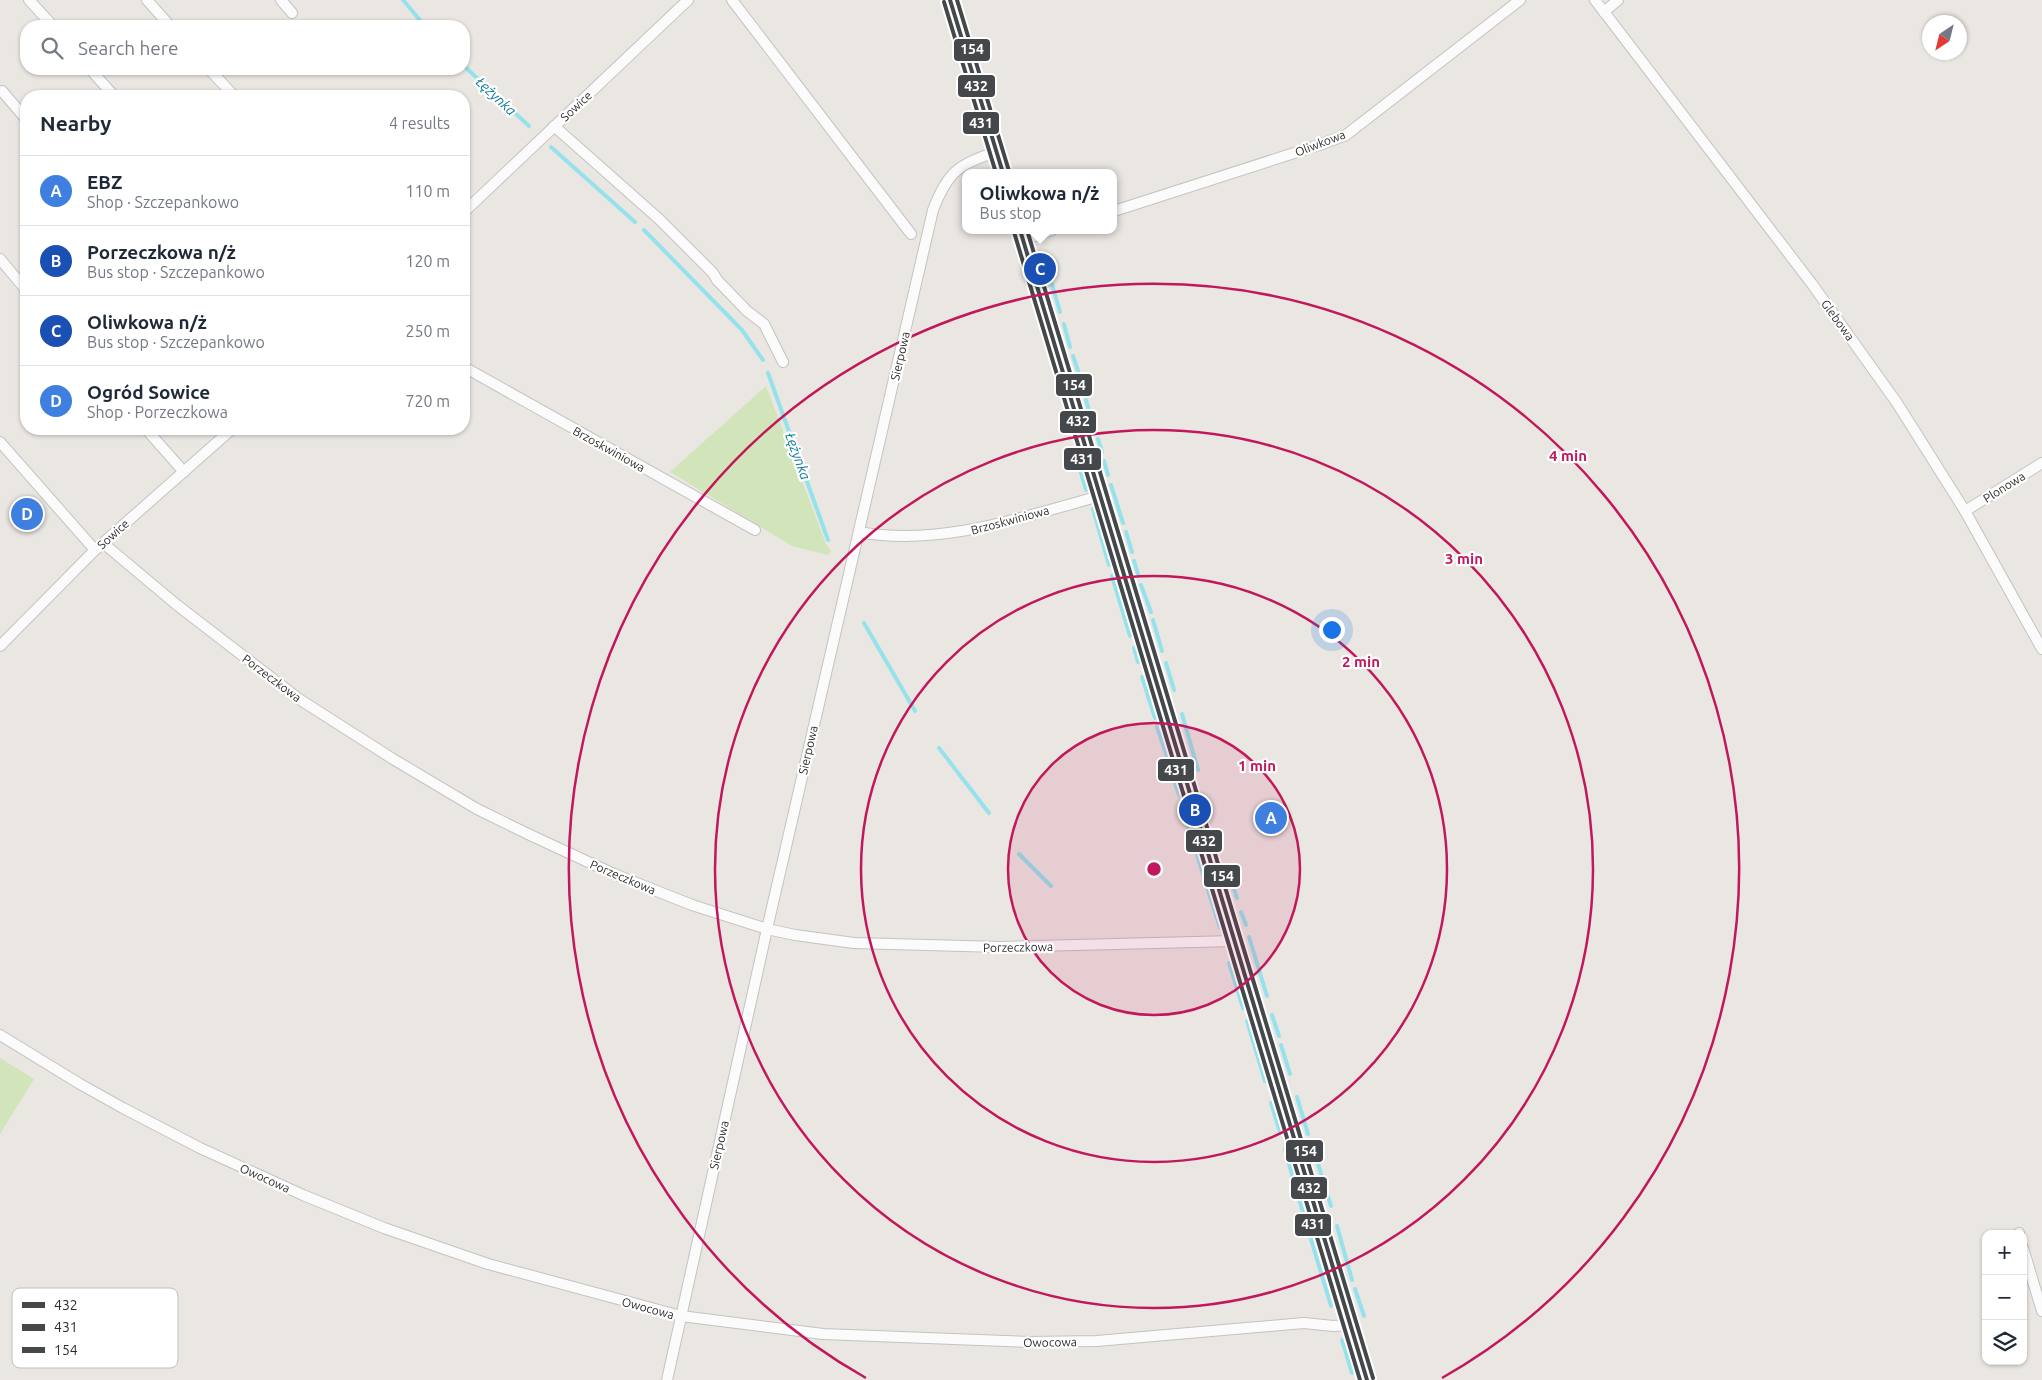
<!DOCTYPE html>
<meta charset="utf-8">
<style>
:root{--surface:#fff;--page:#f6f6f7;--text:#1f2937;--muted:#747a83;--line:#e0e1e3;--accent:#2563eb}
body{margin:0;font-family:Ubuntu,sans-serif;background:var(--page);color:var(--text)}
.controls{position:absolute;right:15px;bottom:15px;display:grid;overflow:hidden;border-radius:10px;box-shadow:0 1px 4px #0004}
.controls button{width:45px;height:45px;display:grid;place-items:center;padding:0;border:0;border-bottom:1px solid var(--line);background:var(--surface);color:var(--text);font:25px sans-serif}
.compass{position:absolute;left:1922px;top:15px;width:45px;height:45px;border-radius:50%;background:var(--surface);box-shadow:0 1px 4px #0004;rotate:215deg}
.you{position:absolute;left:1331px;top:629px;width:18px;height:18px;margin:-12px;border:4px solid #fff;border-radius:50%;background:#1a73e8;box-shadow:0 0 0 8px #1a73e833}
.badge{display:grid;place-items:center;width:32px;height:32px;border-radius:50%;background:var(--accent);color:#fff;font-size:16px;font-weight:700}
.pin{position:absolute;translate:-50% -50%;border:2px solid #fff;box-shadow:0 1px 5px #0006}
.popup{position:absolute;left:962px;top:169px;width:155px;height:65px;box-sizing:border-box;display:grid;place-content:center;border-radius:10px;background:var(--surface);filter:drop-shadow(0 1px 4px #0005);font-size:16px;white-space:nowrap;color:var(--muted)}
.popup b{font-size:19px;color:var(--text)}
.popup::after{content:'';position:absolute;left:50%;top:100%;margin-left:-10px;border:10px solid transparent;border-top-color:var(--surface)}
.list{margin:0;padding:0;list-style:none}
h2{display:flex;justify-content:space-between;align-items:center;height:65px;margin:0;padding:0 20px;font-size:21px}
h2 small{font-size:16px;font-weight:400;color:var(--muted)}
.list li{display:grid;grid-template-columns:32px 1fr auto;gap:15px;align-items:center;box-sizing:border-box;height:70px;padding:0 20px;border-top:1px solid var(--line)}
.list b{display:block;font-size:19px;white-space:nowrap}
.list p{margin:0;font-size:16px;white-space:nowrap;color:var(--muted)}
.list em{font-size:16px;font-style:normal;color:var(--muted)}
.icon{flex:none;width:28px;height:28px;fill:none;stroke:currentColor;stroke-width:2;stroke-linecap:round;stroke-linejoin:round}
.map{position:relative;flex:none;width:2042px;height:1380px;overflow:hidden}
.search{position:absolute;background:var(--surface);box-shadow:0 1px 4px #0004;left:20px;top:20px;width:450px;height:55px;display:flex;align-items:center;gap:12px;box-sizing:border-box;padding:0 18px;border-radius:20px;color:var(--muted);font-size:19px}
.panel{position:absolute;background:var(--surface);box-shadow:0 1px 4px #0004;left:20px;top:90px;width:450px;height:345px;border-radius:20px}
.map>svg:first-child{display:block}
.green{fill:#d2e5ba}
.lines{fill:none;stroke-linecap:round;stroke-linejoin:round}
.stream{stroke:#95e2ec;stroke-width:4}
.minor-casing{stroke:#c4c3c3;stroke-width:12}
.tertiary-casing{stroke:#c4c3c3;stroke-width:15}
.minor{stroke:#fcfbfb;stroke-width:10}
.tertiary{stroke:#fcfbfb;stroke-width:12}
.bus-1-casing{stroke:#fff;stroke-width:8}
.bus-2-casing{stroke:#fff;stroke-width:8}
.bus-3-casing{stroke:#fff;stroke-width:8}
.bus-1{stroke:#45484a;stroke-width:4}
.bus-2{stroke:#45484a;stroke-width:4}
.bus-3{stroke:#45484a;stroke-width:4}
.ring{fill:none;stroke:#c2185b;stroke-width:2.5}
.labels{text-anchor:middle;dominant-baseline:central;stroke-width:4.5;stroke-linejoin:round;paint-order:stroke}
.street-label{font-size:12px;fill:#2c2c2c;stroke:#fff}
.water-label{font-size:14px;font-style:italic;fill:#0b7c9a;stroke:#fff}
.key{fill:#fff;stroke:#c0c0c0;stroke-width:1}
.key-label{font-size:14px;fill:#2c2c2c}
.centre{fill:#c2185b;stroke:#fff;stroke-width:2.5}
.ring-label{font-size:15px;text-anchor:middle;font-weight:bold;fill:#c2185b;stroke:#fff;stroke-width:4.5;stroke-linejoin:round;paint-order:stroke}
.line-badge{stroke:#fff;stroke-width:2}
.badge-label{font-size:14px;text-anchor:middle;font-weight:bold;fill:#fff}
</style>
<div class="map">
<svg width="2042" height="1380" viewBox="0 0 2042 1380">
<rect width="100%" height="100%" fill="#eae6e2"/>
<g class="green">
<polygon points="766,386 826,544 831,551 828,555 792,546 670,472"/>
<polygon points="0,1058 34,1079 0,1134"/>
</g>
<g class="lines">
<g class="stream">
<polyline points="403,0 425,26"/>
<polyline points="464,66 529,126"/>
<polyline points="551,147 635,222"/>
<polyline points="644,230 742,330 763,360"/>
<polyline points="1052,284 1060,312"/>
<polyline points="1064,324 1070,347"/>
<polyline points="1073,356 1084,389"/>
<polyline points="768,373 828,540"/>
<polyline points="1086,400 1095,431"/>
<polyline points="1098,439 1102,452"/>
<polyline points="1104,461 1108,475"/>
<polyline points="1079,466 1086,490"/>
<polyline points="1111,485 1123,523"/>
<polyline points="1093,509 1109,565"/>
<polyline points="1126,532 1132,552"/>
<polyline points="1134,561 1138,574"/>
<polyline points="1112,576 1130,636"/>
<polyline points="1141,585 1151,612"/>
<polyline points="1153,620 1162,651"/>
<polyline points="864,623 915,711"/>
<polyline points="1134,648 1138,662"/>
<polyline points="1166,663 1174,690"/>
<polyline points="1142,677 1155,718"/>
<polyline points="1182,714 1198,770"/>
<polyline points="1157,727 1169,762"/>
<polyline points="939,748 989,813"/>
<polyline points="1172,774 1179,795"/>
<polyline points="1182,806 1194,843"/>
<polyline points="1019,854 1051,886"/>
<polyline points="1197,855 1220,928"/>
<polyline points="1230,877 1237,898"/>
<polyline points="1241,912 1246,925"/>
<polyline points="1249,937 1267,996"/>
<polyline points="1229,963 1243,1008"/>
<polyline points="1272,1015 1279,1036"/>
<polyline points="1247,1021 1265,1081"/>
<polyline points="1281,1045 1290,1074"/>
<polyline points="1297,1097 1308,1134"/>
<polyline points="1271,1103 1280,1132"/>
<polyline points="1285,1149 1294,1182"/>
<polyline points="1314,1151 1331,1206"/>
<polyline points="1299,1199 1331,1306"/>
<polyline points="1337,1226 1352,1280"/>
<polyline points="1355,1289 1364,1316"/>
<polyline points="1342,1340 1352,1373"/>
</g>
<g class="minor-casing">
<g id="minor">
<polyline points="29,0 53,26"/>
<polyline points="147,0 170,26"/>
<polyline points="281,0 292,13"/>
<polyline points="732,0 911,234"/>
<polyline points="1595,0 1812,284 1897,403 1965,511 2042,649"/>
<polyline points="1604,12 1618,0"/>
<polyline points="90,69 114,96"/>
<polyline points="209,69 234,96"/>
<polyline points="2,91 26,119"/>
<polyline points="554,126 659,219 713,273 717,280 747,311 764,324 783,362"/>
<polyline points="1114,211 1319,145 1346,135 1520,0"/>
<polyline points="464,212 688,0"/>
<polyline points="1023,240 1052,230"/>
<polyline points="0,259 26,290"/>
<polyline points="464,367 755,530"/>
<polyline points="146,429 184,472"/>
<polyline points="0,442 95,550"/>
<polyline points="1965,511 2042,463"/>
<path d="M 859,532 C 941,547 1022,517 1100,496"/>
<polyline points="103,543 177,605 299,699 393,759 477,809 528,834 614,874 692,905 767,929 795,935 854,943 1000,947 1234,941"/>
<polyline points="0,646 95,550 232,429"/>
<polyline points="0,1035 80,1084 123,1108 200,1148 303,1195 384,1228 488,1264 681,1316 823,1334 1030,1342 1097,1341 1304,1323 1333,1326 1351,1325"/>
<polyline points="2019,1233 2019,1234"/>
<polyline points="2023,1248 2042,1311"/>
<path d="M 667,1380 L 767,929 L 933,210 C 947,173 959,163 997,152"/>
</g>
</g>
<g class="tertiary-casing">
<g id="tertiary">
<polyline points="950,0 1003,173"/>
<polyline points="1020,230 1367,1380"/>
</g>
</g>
<use href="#minor" class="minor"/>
<use href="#tertiary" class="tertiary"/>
<g class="bus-1-casing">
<g id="bus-1">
<polyline points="950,0 1003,173"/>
<polyline points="1020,230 1367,1380"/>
</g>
</g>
<g class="bus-2-casing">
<g id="bus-2">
<polyline points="944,2 996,173"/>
<polyline points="1014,232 1360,1380"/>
</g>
</g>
<g class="bus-3-casing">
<g id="bus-3">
<polyline points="957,0 1009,171"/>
<polyline points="1027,230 1373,1378"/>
</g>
</g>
<use href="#bus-1" class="bus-1"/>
<use href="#bus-2" class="bus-2"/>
<use href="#bus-3" class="bus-3"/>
</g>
<circle cx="1154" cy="869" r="146" fill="#c2185b" fill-opacity=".12"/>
<g class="ring">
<circle cx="1154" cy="869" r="146"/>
<circle cx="1154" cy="869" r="293"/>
<circle cx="1154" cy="869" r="439"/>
<path d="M866 1378A585 585 0 1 1 1442 1378"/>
</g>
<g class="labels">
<g class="street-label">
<text transform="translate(576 106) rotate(-43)">Sowice</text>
<text transform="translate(1320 143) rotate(-21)">Oliwkowa</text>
<text transform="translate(1838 320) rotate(54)">Glebowa</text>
<text transform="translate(900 356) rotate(-77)">Sierpowa</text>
<text transform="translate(609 449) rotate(29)">Brzoskwiniowa</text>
<text transform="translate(2004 487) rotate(-32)">Plonowa</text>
<text transform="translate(1010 520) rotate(-15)">Brzoskwiniowa</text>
<text transform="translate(113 534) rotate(-42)">Sowice</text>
<text transform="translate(272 678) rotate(37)">Porzeczkowa</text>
<text transform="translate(808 750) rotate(-77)">Sierpowa</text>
<text transform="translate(623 877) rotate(23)">Porzeczkowa</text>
<text transform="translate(1018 947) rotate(-1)">Porzeczkowa</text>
<text transform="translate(719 1145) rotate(-77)">Sierpowa</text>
<text transform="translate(265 1178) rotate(24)">Owocowa</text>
<text transform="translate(648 1308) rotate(15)">Owocowa</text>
<text transform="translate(1050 1342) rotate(-1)">Owocowa</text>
</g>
<g class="water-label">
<text transform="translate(496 96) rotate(43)">Łężynka</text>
<text transform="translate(798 456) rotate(70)">Łężynka</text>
</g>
</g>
<rect x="12" y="1288" width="166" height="80" rx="8" class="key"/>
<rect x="22" y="1302" width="23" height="6" fill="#45484a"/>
<rect x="22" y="1324" width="23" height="7" fill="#45484a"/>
<rect x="22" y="1347" width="23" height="6" fill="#45484a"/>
<g class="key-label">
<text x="54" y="1310">432</text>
<text x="54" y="1332">431</text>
<text x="54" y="1355">154</text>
</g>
<circle cx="1154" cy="869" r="8" class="centre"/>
<g class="ring-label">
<text x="1568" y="461">4 min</text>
<text x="1464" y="564">3 min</text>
<text x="1361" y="667">2 min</text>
<text x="1257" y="771">1 min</text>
</g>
<g class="line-badge">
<rect x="953" y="38" width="38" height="24" rx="5" fill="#45484a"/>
<rect x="957" y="74" width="39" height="24" rx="5" fill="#45484a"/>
<rect x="962" y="111" width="38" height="24" rx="5" fill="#45484a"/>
<rect x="1055" y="373" width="38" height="24" rx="5" fill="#45484a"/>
<rect x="1059" y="410" width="38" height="24" rx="5" fill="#45484a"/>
<rect x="1063" y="447" width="39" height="24" rx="5" fill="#45484a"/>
<rect x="1157" y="758" width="38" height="24" rx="5" fill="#45484a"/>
<rect x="1185" y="829" width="38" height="24" rx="5" fill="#45484a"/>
<rect x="1203" y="864" width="38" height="24" rx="5" fill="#45484a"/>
<rect x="1285" y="1139" width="39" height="24" rx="5" fill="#45484a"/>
<rect x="1290" y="1176" width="38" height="24" rx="5" fill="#45484a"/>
<rect x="1294" y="1213" width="38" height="24" rx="5" fill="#45484a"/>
</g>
<g class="badge-label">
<text x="972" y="54">154</text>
<text x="976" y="91">432</text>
<text x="981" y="128">431</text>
<text x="1074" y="390">154</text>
<text x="1078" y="426">432</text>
<text x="1082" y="464">431</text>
<text x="1176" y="775">431</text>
<text x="1204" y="846">432</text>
<text x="1222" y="881">154</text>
<text x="1305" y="1156">154</text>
<text x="1309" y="1193">432</text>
<text x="1313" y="1229">431</text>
</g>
</svg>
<div class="controls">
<button>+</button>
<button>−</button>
<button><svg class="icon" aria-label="layers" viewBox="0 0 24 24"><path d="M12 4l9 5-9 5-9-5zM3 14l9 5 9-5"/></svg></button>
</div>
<svg class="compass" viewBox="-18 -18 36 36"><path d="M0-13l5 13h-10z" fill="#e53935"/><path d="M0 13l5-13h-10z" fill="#747a83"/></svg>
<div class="you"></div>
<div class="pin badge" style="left:1271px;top:818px;background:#3f7fe0">A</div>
<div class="pin badge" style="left:1195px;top:810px;background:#1a4fb4">B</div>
<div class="pin badge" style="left:1040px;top:269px;background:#1a4fb4">C</div>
<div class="popup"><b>Oliwkowa n/ż</b>Bus stop</div>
<div class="pin badge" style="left:27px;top:514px;background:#3f7fe0">D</div>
<div class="search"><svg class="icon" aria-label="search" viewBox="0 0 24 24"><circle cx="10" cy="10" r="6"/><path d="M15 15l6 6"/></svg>Search here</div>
<section class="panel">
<h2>Nearby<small>4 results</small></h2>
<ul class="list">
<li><span class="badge" style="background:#3f7fe0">A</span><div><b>EBZ</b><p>Shop · Szczepankowo</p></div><em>110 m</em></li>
<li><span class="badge" style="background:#1a4fb4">B</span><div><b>Porzeczkowa n/ż</b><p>Bus stop · Szczepankowo</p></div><em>120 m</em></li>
<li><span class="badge" style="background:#1a4fb4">C</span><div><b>Oliwkowa n/ż</b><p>Bus stop · Szczepankowo</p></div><em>250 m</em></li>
<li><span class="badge" style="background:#3f7fe0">D</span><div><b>Ogród Sowice</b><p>Shop · Porzeczkowa</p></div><em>720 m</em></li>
</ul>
</section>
</div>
